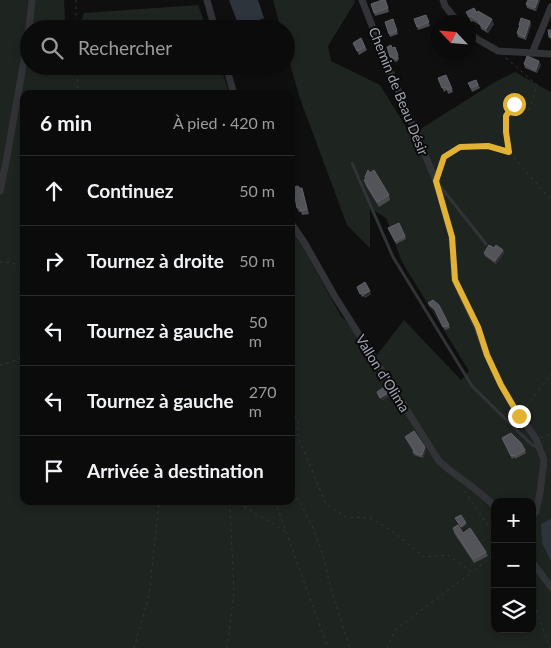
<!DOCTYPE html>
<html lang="fr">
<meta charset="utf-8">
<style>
:root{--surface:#0b0b0c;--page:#141415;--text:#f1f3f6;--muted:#9a9b9d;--line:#2b2b2d}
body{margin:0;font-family:Lato,sans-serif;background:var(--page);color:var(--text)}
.controls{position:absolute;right:15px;bottom:15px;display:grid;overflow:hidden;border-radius:10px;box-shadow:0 2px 8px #0003}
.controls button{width:45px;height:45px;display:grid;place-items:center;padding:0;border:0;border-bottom:1px solid var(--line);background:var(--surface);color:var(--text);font:25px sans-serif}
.compass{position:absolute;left:431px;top:15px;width:45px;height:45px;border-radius:50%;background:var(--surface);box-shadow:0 2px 8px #0003;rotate:296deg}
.stop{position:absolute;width:15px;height:15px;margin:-11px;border:4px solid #e2b234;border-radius:50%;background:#fff}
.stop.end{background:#e2b234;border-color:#fff;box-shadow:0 1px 5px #0008}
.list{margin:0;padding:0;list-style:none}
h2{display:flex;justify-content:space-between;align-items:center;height:65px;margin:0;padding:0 20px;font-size:21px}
h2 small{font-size:16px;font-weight:400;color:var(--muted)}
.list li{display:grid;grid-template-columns:32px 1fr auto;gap:15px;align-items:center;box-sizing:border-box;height:70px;padding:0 20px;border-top:1px solid var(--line)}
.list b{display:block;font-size:19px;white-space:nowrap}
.list em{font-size:16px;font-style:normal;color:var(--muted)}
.icon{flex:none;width:28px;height:28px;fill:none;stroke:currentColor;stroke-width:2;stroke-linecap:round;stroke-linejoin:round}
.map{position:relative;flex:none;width:551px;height:648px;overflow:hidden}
.search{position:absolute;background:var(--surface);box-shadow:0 2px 8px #0003;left:20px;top:20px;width:275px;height:55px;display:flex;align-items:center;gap:12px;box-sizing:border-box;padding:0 18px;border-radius:28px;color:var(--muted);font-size:19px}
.panel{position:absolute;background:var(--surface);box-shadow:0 2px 8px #0003;left:20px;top:90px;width:275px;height:415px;border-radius:10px}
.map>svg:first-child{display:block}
.green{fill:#1e241f;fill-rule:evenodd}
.water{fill:#2e343c}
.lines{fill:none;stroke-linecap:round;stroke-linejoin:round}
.path{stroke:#36373c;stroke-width:1;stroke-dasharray:2.5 4;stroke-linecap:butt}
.service{stroke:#323337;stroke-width:3}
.minor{stroke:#323337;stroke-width:7}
.wall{fill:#4a4b4f}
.shaded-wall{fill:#2e2f32}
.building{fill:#53545a;stroke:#5f6167}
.route{stroke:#e2b234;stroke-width:6}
.labels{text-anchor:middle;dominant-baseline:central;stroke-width:4;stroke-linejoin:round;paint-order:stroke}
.street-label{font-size:14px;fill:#a1a5b0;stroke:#0a0a0b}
</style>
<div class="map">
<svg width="551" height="648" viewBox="0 0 551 648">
<rect width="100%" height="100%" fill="#0f0f10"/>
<g class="green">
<path d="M 0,0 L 64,0 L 65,21 L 71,29 L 29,29 L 29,66 L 220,66 L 230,94 L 24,94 L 24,501 L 291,501 L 291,226 L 341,316 L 377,355 L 404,320 L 461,380 L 469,371 L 402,262 L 386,218 L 370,208 L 370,248 L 347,225 L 299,96 L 286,49 L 286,29 L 281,29 L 273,0 L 354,0 L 355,2 L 328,46 L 331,61 L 380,85 L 411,135 L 495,82 L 515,72 L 551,92 L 551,648 L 0,648 ZM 495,502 L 532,502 L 532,629 L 495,629 Z"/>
<polygon points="198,5 207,29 79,29 84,13"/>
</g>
<g class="water">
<polygon points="229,0 258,0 264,18 244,26 238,24"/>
<polygon points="551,519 551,561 542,543 541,524"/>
</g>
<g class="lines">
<g class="path">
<polyline points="76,0 76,29"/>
<polyline points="506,58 537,85 529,110 514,104 507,116 506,132 509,152"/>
<polyline points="77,66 78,94"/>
<polyline points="439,171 444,157 460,147 488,146 509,152 551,200"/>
<path d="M 0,262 C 8,261 16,266 24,264"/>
<polyline points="0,365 3,365 24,357"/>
<polyline points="291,410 298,421 298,437 326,504 346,517 370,518 391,530 424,557 448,555 472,572 495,554"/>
<polyline points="523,411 551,374"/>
<polyline points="541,438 551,434"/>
<polyline points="291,486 312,525 322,552 332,593 350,648"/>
<polyline points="465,491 495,536"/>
<polyline points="241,501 243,506 285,531"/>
<polyline points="275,501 328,648"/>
<polyline points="532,598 550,648"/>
<polyline points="134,648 149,596 159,501"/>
<polyline points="227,648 234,592 230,509 229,501"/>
<polyline points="387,648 395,630 471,573"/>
</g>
<g class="service">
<polyline points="352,163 393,257 472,386 532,445 538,447"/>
<polyline points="440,186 486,244"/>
</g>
<g class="minor">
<polyline points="207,0 215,29"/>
<polyline points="362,0 387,64 436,181 452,237 455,280 477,327 487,355 501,385 519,416 528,427 536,439 544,460 540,493 536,512 532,516"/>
<polyline points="443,0 445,6 458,22"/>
<polyline points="29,29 32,0"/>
<polyline points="468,31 477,39 498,51 551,54"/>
<polyline points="532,53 551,7"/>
<polyline points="226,66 234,94"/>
<polyline points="0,191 6,162 29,32"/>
<path d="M 291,223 L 304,242 L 334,295 L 439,461 C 457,478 479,489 495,507"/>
<polyline points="532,562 551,587"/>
</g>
</g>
<g class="wall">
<polygon points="386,0 389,12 375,16 371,4"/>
<polygon points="540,1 536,11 527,8 526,4"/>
<polygon points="466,12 477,13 494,24 488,33 481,29 480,25 473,21 471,22"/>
<polygon points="426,15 430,26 418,30 414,19"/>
<polygon points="393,19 398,34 390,37 385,22"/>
<polygon points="530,21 531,25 526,40 518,37 517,33 519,27 519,25"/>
<polygon points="361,38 367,50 359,55 353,43"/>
<polygon points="387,47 392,48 399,58 398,61 395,62 394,60 392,61"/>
<polygon points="524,64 541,65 537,73 525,68"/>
<polygon points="446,75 453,92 448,94 447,90 444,92 438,78"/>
<polygon points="476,80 480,88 472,92 468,83"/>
<polygon points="365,177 389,195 390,200 379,207 366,186 364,180 366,180"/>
<polygon points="299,188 302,188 309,214 302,215 301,212 299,212 297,208"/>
<polygon points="388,228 405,236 406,239 396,244"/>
<polygon points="494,248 503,250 504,253 496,264 485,256 484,253"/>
<polygon points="357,287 371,294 365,298 364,296 362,297"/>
<polygon points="433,300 449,325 450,328 445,330 436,311 429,306 428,303"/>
<polygon points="405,437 426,450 423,458 414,455 413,451"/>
<polygon points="503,440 525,450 526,453 515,459 515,457 512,459"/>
<polygon points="453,528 463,533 486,552 488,556 474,563 454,533"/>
</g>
<g class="shaded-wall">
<polygon points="538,0 540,0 540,1 536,11 535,8"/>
<polygon points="492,19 494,24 488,33 486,29"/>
<polygon points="530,21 531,25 526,40 525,37"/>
<polygon points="539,61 541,65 537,73 536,70"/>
<polygon points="503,250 504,253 496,264 495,261"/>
<polygon points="370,291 371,294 365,298 364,294"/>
<polygon points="390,392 391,395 382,401 380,398"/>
<polygon points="425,447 426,450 423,458 422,455"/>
<polygon points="466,523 467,525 461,529 461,527"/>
</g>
<g class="building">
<polygon points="382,0 385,0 388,8 374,13 371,4"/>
<polygon points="528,0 538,0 535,8 526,4"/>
<polygon points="474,8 477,13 478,11 492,19 486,29 479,24 480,22 471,16 469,17 466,12"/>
<polygon points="426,15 429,22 417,27 414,19"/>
<polygon points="521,18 530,21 525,37 517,33 520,25 519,25"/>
<polygon points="393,19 397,31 389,34 385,22"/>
<polygon points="450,20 452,22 444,22"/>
<polygon points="548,30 551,30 551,38 549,37"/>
<polygon points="361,38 365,47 357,51 353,43"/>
<polygon points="391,45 392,48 395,47 398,55 397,58 393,59 393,57 390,57 387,47"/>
<polygon points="527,56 539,61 536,70 524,64"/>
<polygon points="446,75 452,89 447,90 446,87 442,88 438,78"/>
<polygon points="476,80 478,85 471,88 468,83"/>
<polygon points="368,170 370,173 374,170 389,195 377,202 364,180 366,179 365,177"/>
<polygon points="298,186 299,188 302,188 307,209 301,211 300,207 297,208 293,187"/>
<polygon points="399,223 405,236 395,241 388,228"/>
<polygon points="489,245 494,248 496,245 503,250 495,261 484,253"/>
<polygon points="365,282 370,291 364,294 363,292 360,294 357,287"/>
<polygon points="433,300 439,305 449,325 443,327 434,308 428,303"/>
<polygon points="386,386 390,392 380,398 377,392"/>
<polygon points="414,431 425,447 422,455 413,452 414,450 405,437"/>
<polygon points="511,433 521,443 525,450 514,456 514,455 511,456 502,438"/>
<polygon points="461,515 466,523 461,527 455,518"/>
<polygon points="458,525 463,533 470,528 486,552 473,559 453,528"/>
</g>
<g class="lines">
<polyline class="route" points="514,104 506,116 506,132 509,152 488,146 460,147 444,157 436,181 452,237 455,280 478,327 487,355 501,385 519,416"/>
</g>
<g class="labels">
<g class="street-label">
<text transform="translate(399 91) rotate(68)">Chemin de Beau Désir</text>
<text transform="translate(383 373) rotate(58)">Vallon d'Olima</text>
</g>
</g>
</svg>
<div class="controls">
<button>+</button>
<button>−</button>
<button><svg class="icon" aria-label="layers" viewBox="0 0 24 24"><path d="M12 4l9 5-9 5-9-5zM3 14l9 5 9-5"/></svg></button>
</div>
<svg class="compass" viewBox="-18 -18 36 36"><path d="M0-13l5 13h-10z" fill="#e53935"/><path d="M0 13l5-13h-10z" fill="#9a9b9d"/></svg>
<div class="stop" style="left:514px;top:104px"></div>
<div class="stop end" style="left:519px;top:416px"></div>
<div class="search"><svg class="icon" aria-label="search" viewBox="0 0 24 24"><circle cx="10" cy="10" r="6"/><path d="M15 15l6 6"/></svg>Rechercher</div>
<section class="panel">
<h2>6 min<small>À pied · 420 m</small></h2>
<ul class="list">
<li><svg class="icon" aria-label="ahead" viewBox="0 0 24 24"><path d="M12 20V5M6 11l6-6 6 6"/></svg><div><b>Continuez</b></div><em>50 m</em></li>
<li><svg class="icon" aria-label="right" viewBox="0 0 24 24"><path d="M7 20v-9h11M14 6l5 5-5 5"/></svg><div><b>Tournez à droite</b></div><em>50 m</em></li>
<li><svg class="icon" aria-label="left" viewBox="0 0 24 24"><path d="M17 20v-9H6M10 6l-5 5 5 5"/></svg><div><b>Tournez à gauche</b></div><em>50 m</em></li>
<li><svg class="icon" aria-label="left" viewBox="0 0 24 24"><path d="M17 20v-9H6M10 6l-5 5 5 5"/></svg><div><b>Tournez à gauche</b></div><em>270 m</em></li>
<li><svg class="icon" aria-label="arrive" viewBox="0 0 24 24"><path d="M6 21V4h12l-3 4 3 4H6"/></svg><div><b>Arrivée à destination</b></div></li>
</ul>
</section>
</div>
